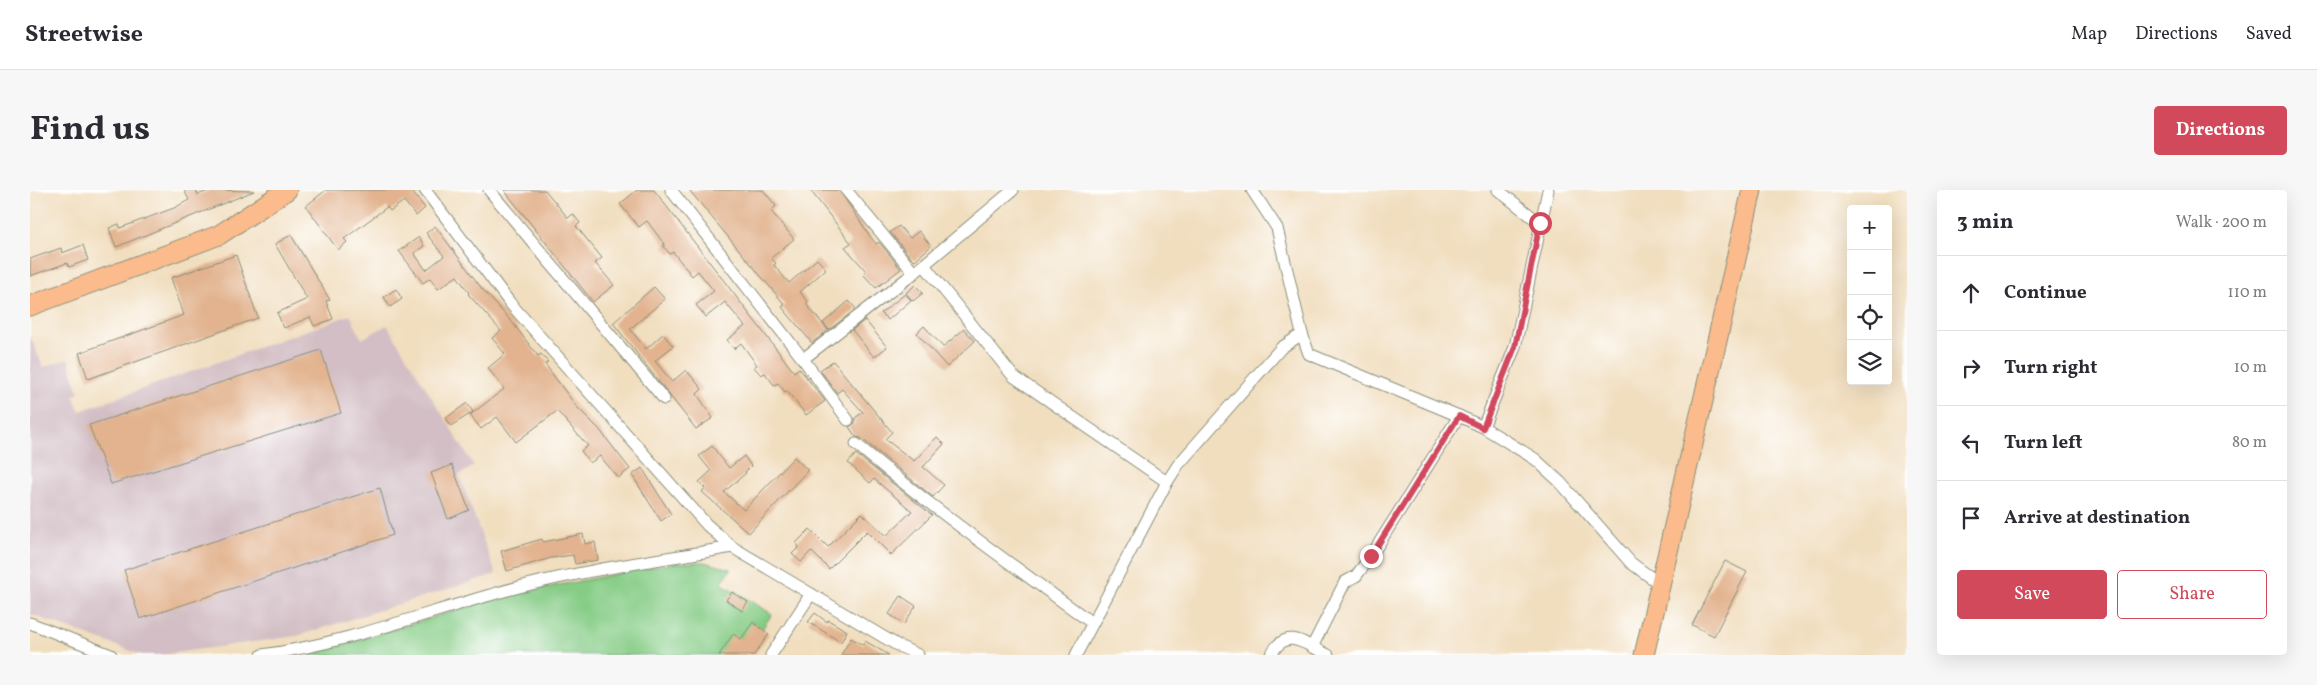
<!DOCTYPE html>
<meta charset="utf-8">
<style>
:root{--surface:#fff;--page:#f7f7f7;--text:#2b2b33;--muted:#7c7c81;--line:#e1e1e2;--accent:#d1495b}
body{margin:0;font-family:Vollkorn,serif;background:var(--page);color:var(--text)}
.controls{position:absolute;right:15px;top:15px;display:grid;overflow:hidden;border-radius:5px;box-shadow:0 5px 20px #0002}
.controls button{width:45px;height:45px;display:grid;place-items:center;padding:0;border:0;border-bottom:1px solid var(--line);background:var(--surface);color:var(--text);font:25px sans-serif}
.stop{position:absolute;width:15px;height:15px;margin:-11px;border:4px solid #d1495b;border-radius:50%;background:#fff}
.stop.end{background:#d1495b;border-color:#fff;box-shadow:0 1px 5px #0008}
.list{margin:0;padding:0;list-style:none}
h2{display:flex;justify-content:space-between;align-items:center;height:65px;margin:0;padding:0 20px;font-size:21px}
h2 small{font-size:16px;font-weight:400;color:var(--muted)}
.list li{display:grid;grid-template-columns:32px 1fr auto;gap:15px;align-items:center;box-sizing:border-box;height:75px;padding:0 20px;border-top:1px solid var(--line)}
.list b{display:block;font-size:19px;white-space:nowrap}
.list em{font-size:16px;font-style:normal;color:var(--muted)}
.actions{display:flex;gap:10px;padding:15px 20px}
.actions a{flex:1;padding:11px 0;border:1px solid var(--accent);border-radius:5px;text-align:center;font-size:18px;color:var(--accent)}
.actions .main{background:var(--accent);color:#fff}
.icon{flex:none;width:28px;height:28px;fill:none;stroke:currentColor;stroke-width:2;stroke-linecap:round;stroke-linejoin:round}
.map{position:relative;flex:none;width:1877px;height:465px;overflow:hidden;border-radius:5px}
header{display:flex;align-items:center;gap:30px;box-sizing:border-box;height:70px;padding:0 25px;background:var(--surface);border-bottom:1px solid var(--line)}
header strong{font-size:24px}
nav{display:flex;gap:28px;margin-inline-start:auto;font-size:18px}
.intro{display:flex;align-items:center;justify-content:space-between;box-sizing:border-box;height:120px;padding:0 30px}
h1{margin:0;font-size:35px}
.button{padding:12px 22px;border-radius:5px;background:var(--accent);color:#fff;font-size:18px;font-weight:700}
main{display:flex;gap:30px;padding:0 30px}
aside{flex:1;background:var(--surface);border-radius:5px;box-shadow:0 5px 20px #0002}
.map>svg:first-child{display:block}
.industrial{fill:#d2bec4}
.green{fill:#86cc86;stroke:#52845d}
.building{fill:#e2b38e}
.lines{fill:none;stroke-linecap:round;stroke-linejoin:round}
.street-casing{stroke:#888e7a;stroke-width:13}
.primary-casing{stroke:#888e7a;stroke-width:21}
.street{stroke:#fff;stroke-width:11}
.primary{stroke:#fbbb8c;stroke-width:19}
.route{stroke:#d1495b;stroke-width:6}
</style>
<header>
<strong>Streetwise</strong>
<nav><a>Map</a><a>Directions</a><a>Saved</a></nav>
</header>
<div class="intro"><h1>Find us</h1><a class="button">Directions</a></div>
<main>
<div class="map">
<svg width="1877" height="465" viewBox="0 0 1877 465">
<rect width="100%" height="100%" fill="#fff"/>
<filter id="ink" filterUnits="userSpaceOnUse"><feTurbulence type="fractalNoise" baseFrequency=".02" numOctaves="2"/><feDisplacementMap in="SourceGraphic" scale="10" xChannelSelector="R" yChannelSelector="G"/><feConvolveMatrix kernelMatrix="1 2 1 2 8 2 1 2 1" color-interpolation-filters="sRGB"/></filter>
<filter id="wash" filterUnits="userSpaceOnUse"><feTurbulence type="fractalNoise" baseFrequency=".0096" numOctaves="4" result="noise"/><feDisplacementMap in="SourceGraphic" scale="20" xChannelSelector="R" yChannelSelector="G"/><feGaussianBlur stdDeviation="1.12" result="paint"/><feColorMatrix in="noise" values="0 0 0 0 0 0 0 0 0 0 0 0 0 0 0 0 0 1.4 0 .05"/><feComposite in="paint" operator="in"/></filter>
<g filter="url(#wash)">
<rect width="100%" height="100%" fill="#f1debf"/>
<polygon class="industrial" points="320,125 332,149 357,135 444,276 429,285 466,384 267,446 129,465 112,465 0,424 0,145 13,177 38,169 49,203 43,206 50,221"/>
<polygon class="green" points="674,372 701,379 691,393 742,424 715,465 280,465 473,406 643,373"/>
<g id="blocks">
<g class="building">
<polygon points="154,0 166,0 168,5 180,0 224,1 86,57 79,38 89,34 90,38 144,18 159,10"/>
<polygon points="296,0 388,0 383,3 395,18 386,26 374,11 360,21 357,17 314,49 317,52 308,60 276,16"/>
<polygon points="474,0 515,0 538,28 543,24 550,33 546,36 572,68 565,73 584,95 563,112"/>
<polygon points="607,0 624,0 764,182 769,178 795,211 776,225 757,201 755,202 748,193 744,195 735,183 731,185 724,177 727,175 711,153 704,159 697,150 715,136 708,128 695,112 676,127 666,115 684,101 668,81 662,86 643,62 640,64 633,56 635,55 617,31 609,37 590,14"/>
<polygon points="659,0 733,0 746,16 741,21 764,49 741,68 746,73 744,75 759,93 787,69 796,79 770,102 778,112 776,114 798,140 782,153 752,117 755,115"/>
<polygon points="780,0 809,0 840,46 846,54 849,52 871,79 846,98 833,84 836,81 815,57 821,53"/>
<polygon points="405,36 453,100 482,132 508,166 511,164 518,172 515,174 546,216 569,239 600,279 588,288 570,266 560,273 551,261 558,256 527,221 486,252 467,227 451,239 440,225 474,199 458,178 475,164 462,148 471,141 438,104 439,103 427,86 408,99 400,88 393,93 369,61 389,47 394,56 384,63 396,80 414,66 396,43"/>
<polygon points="869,36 880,48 889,41 901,56 885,70 882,69 860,42"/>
<polygon points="261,45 300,110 296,111 303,129 284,136 280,127 254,138 247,123 277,109 245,54"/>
<polygon points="53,55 58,70 39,77 37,73 0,86 0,69 31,58 32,63"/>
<polygon points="206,65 228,128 58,189 49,163 154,125 141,88"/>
<polygon points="885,95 893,103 883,111 876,103"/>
<polygon points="624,97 635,109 600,139 616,159 633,144 643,156 625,171 642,192 656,180 672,199 667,204 683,228 666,239 583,133"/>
<polygon points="366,99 372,109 360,117 354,107"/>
<polygon points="875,104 881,110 858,130 851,123"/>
<polygon points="819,111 826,119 799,140 793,133"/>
<polygon points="835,130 857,157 844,167 822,140"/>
<polygon points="894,136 913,157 934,139 945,151 917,177 887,143"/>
<polygon points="291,160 311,223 81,294 59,235"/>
<polygon points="803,171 862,242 855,249 884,271 907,247 914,254 893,277 914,295 903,307 831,248 826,247 819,237 825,233 825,228 833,222 812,199 807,203 790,180"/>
<polygon points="437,213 443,222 421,236 416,228"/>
<polygon points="682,256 699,278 714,266 721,276 715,282 716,283 694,302 714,320 764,267 778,280 719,343 672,302 675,298 669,292 681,281 669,266"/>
<polygon points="826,264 902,325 861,365 837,341 799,379 781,361 771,372 762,364 769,357 766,353 780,339 798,357 832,323 856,346 882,321 844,289 840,293 818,273"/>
<polygon points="422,275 439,320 418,329 401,283"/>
<polygon points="612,278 641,324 631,331 602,285"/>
<polygon points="350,298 363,345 110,429 94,380"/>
<polygon points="553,344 555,354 565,352 568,370 545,374 543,365 521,368 477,381 471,361 512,349 513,352"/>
<polygon points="1695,371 1717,382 1684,446 1662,435"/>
<polygon points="702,402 718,412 712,421 696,410"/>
<polygon points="871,406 886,416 874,434 859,424"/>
<polygon points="785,423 797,432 798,430 817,441 811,452 778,432"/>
<polygon points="723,432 739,444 724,465 689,465 703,444 711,449"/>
<polygon points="821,448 833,455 835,451 859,465 811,465"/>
</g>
</g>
</g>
<g filter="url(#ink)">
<use href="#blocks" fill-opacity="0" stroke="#888e7a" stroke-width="1"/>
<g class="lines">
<g class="street-casing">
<g id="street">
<polyline points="395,0 480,113 677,335 702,357 867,455 888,465"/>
<polyline points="459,0 634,209"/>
<polyline points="641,0 773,169 884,83 983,0"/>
<polyline points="816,0 884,83"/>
<polyline points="1222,0 1247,38 1272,144 1279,164 1429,226 1453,237 1505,269 1530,292 1601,373 1630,394"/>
<polyline points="1468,0 1510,33"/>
<polyline points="894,75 983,186 1137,292"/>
<polyline points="773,169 818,230"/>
<polyline points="1453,237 1485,157 1518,0"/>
<path d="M 826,254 C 902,318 982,375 1062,433"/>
<polyline points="0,433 81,465"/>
<polyline points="1282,457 1315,392 1326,386 1341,366 1429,226"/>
<path d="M 232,465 C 313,454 389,425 467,403 C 544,381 624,371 702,357"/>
<polyline points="741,465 781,404"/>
<polyline points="1046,465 1137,292 1148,275 1251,158 1272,144"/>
<path d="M 1241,465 C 1256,436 1275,454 1298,465"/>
</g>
</g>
<g class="primary-casing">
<g id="primary">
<polyline points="0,116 189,45 257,0"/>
<polyline points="1614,465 1722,0"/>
</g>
</g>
<use href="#street" class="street"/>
<use href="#primary" class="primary"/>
</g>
</g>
<g class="lines" filter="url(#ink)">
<polyline class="route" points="1341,366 1429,226 1453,238 1485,157 1510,33"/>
</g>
</svg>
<div class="controls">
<button>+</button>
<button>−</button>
<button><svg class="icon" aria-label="locate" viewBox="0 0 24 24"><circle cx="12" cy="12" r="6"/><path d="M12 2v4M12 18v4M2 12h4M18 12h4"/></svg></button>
<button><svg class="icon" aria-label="layers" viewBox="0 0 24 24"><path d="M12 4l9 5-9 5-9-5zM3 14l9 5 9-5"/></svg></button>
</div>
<div class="stop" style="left:1510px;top:33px"></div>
<div class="stop end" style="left:1341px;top:366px"></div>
</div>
<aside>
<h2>3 min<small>Walk · 200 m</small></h2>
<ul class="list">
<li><svg class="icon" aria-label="ahead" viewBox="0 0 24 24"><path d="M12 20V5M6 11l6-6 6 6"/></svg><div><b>Continue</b></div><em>110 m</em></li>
<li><svg class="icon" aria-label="right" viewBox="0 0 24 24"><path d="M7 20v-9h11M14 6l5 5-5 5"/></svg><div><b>Turn right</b></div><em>10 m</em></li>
<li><svg class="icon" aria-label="left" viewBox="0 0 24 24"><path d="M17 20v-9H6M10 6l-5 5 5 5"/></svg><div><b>Turn left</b></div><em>80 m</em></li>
<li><svg class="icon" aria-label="arrive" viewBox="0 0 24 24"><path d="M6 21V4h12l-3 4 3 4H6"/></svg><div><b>Arrive at destination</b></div></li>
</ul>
<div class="actions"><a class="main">Save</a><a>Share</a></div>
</aside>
</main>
